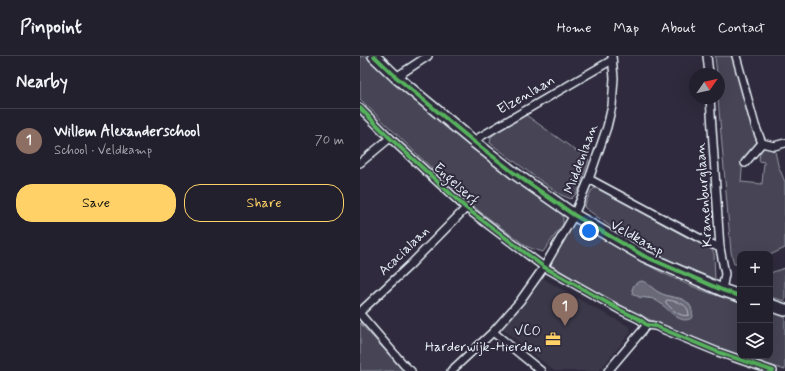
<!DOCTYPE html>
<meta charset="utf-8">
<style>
:root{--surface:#23202e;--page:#2b2836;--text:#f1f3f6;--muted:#a3a3aa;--line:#403e4a;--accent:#ffd166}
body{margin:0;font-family:Mynerve,sans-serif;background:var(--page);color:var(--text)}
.controls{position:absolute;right:12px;bottom:12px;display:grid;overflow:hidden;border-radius:8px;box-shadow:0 4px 16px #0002}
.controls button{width:36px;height:36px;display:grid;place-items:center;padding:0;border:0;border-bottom:1px solid var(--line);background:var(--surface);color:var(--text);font:20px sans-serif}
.compass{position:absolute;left:329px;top:12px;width:36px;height:36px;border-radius:50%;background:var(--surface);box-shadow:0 4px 16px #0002;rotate:56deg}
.you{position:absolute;left:229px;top:175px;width:14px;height:14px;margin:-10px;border:3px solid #fff;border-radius:50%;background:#1a73e8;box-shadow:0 0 0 6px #1a73e833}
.badge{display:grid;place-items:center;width:26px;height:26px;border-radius:50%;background:var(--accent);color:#fff;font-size:13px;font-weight:700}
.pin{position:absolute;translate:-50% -33px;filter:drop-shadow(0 1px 2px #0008)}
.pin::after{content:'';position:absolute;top:21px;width:14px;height:12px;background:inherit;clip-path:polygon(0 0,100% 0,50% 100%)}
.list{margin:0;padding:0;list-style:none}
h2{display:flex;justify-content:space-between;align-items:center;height:52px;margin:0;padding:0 16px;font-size:17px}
h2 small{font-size:13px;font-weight:400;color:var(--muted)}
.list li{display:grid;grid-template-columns:26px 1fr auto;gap:12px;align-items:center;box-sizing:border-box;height:64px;padding:0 16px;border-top:1px solid var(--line)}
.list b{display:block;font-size:15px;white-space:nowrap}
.list p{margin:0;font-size:13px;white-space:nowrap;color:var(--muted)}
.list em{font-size:13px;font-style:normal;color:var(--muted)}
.actions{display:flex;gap:8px;padding:12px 16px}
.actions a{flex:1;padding:9px 0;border:1px solid var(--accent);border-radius:16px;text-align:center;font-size:14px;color:var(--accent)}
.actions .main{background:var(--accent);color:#111}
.icon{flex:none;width:22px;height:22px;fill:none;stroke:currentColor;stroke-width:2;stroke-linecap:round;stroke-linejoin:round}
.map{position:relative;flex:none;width:425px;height:315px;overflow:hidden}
header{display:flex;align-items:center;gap:24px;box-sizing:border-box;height:56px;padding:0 20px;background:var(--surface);border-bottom:1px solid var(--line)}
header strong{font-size:19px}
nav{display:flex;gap:22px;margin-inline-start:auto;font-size:14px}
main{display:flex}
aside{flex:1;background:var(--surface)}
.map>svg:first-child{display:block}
.built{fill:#3b3749}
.green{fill:#464455;stroke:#979aa6;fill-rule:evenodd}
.water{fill:#696978;stroke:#9c9fab}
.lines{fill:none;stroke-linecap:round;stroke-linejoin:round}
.shore{stroke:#b5bbc5;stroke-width:1}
.street-casing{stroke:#e8f1f8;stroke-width:10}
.secondary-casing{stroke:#e8f1f8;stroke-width:14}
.street{stroke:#2f2a3d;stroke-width:7}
.secondary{stroke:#2f2a3d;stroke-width:11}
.cycleway-casing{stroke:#2f2a3d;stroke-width:6}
.cycleway{stroke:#56b35d;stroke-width:4}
.labels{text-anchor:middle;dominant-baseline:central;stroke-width:4;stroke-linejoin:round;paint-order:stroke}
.street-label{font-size:14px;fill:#e8f1f8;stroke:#2f2a3d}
.poi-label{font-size:14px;fill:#e8f1f8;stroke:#2f2a3d;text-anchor:end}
</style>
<header>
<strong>Pinpoint</strong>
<nav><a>Home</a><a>Map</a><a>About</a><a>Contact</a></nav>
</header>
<main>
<aside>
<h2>Nearby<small></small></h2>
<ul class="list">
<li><span class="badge" style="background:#8d6e63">1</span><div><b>Willem Alexanderschool</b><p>School · Veldkamp</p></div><em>70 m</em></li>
</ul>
<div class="actions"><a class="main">Save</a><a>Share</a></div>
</aside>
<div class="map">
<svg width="425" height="315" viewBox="0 0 425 315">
<rect width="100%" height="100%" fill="#2f2a3d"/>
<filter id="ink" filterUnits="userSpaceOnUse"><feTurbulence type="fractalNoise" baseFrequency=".025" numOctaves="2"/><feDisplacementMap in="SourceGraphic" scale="8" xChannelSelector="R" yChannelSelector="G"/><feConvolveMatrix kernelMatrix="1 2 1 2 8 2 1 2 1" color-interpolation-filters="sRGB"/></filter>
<g filter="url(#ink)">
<polygon class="built" points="181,222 183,222 211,239 270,271 271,276 239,315 194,315 143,273 144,268 155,255 158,255 166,245 165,243 169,237 172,238 177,231 176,228"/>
<g class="green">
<polygon points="0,0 6,0 59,47 105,86 197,154 203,158 203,168 183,196 173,193 166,190 119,155 85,125 0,43"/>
<polygon points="355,0 372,0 388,60 398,89 388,101 383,102 381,126 402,128 404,106 399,105 400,96 405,91 415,95 418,109 425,126 425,192 410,199 410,198 380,198 380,208 374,208 371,196 358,42 359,18 357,18"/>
<polygon points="166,59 229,104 219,133 216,138 211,143 201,139 174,120 130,87 131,81 137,76"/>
<path d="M 235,132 L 239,132 C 276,152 312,175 351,193 L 354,197 L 355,224 L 348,220 L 330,214 L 307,203 L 285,192 L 251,171 L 224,151 L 231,135 Z"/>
<path d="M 219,167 C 241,181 263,195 286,208 C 316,225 347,237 380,247 L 380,300 L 342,287 L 316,277 L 239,238 L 191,209 C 196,195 204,179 214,168 ZM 287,227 C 292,232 298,237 305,239 C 318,243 325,240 332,253 L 303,249 L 295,243 L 279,241 L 274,238 L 272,234 L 274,229 Z"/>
<polygon points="425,212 425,245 410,241 410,217"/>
<polygon points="410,255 425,259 425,314 381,300 410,300"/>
<polygon points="0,267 44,315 0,315"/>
</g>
<path class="water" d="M 282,225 C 289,227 293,234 300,237 C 316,245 331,238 333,261 C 319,272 307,249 295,244 C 291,241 284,242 279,241 C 277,240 275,239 273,238 L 272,234 L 274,229 L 278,226 Z"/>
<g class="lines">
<path class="shore" d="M 308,244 C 317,246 329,247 329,259 C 320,262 312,253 306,247 L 306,245 Z"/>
<g class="street-casing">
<g id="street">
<polyline points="347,0 349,18"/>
<polyline points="376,0 395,69 402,87"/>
<polyline points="36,21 68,0"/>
<polyline points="350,42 360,192 365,218 362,234"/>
<polyline points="0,52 30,82 106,152 184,211 260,254 279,263 287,269 295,270 358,296 413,315"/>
<polyline points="113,85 252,4"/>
<polyline points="0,107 30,82"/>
<polyline points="385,107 402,87 414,90 425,87"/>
<polyline points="229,123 341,183 360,192"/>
<polyline points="0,256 50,209 106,152"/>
<polyline points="0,258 44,309 51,315"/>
<polyline points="133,276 181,315"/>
<polyline points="91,315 133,276 160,245 184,211 214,159 229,123 247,71 252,50 254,22 252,0"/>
<polyline points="248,315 287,269"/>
</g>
</g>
<g class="secondary-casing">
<g id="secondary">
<polyline points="14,0 36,21 113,85 154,117 214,159 284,200 362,234 380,240"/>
<polyline points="410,249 425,254"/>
</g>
</g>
<use href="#street" class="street"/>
<use href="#secondary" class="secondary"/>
<g class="cycleway-casing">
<g id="cycleway">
<polyline points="14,0 36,21 113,85 154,117 214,159 284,200 362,234 380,240"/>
<polyline points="0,52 30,82 106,152 184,211 260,254 279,263 287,269 295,270 358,296 413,315"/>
</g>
</g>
<use href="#cycleway" class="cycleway"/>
</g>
</g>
<defs>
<g id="office-bare" transform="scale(1.2)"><path d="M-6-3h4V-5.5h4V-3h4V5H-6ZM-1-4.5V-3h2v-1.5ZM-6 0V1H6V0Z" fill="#ffd166" stroke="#2f2a3d" stroke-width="2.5" paint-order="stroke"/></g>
</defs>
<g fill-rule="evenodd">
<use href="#office-bare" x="193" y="283"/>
</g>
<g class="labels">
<g class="street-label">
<text transform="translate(166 39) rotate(-30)">Elzenlaan</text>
<text transform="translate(221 103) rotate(-70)">Middenlaan</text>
<text transform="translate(96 128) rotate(42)">Engelserf</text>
<text transform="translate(344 139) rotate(-94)">Kranenburglaan</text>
<text transform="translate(277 182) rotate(29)">Veldkamp</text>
<text transform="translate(44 195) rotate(-44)">Acacialaan</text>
</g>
<g class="poi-label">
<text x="181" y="275">VCO<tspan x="181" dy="16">Harderwijk-Hierden</tspan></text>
</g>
</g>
</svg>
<div class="controls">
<button>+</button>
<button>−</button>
<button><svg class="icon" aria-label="layers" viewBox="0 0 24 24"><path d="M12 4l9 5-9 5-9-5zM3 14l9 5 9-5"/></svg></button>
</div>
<svg class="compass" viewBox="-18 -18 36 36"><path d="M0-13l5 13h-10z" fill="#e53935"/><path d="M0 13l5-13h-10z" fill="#a3a3aa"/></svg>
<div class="you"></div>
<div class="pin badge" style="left:205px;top:270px;background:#8d6e63">1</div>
</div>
</main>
